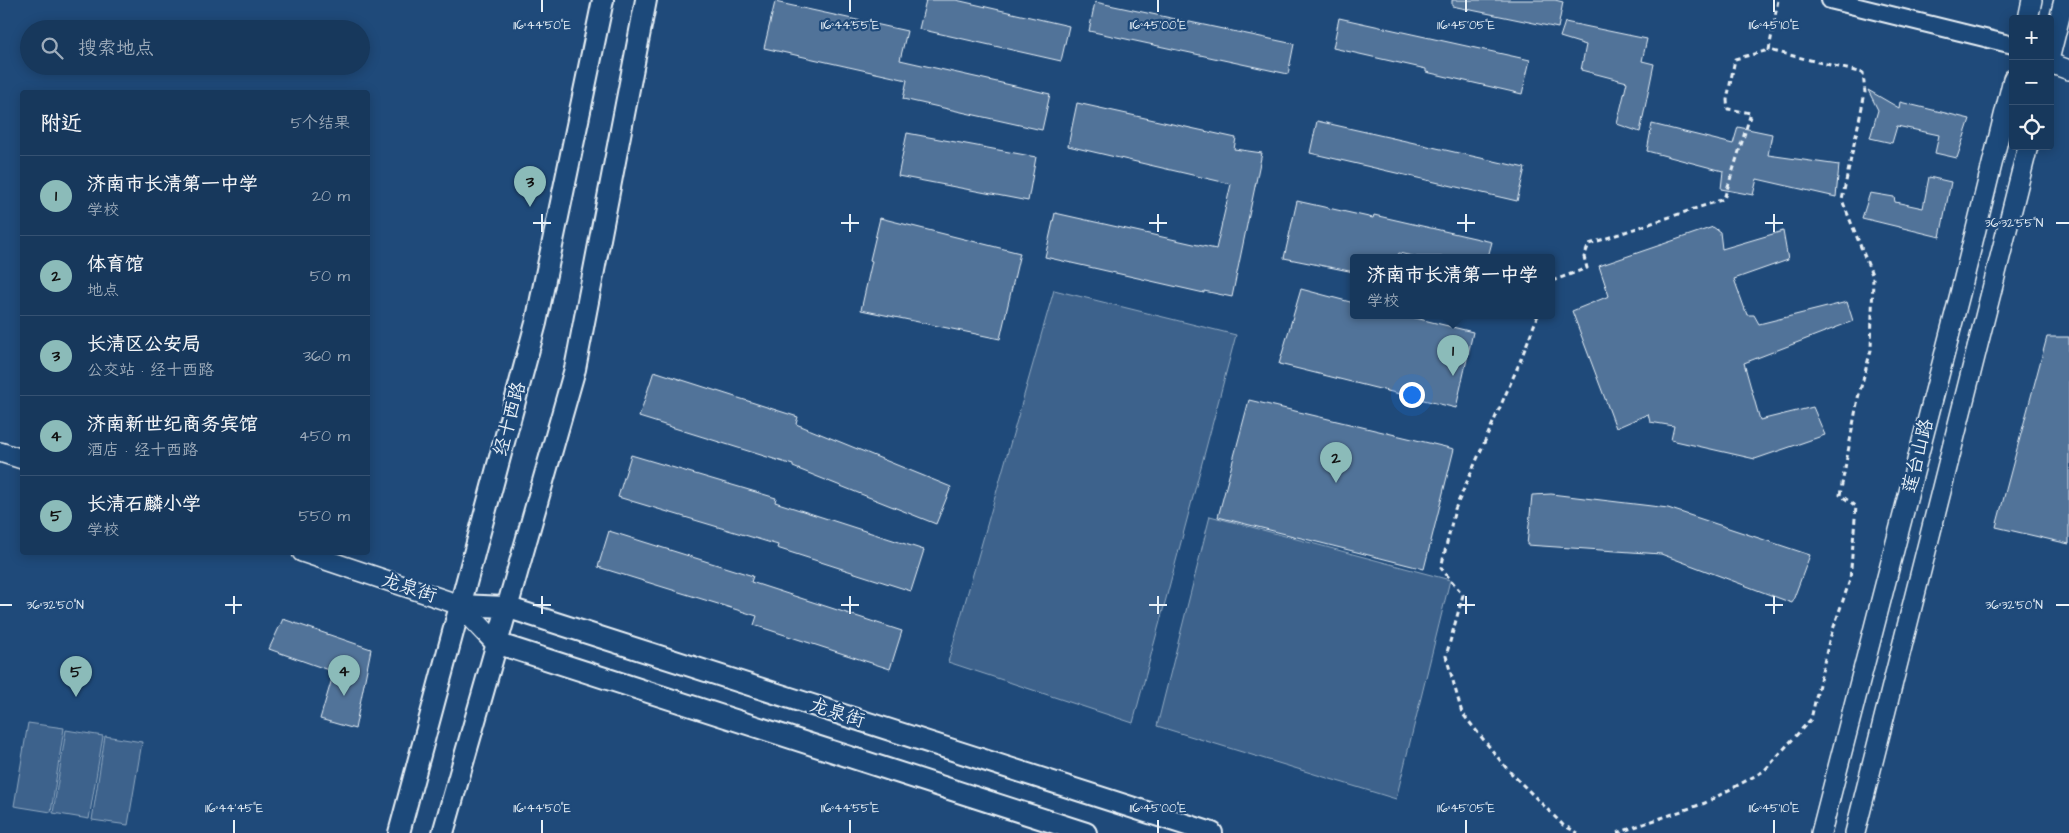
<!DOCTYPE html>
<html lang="zh">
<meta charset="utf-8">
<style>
:root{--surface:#17385c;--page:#244365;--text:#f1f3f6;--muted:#9eacbb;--line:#365272;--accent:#8bbbb9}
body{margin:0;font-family:"Architects Daughter","LXGW WenKai TC",sans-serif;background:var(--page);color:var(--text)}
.controls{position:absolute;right:15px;top:15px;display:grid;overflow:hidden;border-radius:5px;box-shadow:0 2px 12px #0003}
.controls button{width:45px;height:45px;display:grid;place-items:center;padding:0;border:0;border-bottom:1px solid var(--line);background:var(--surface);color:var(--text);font:25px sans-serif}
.you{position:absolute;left:1411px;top:394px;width:18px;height:18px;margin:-12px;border:4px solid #fff;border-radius:50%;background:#1a73e8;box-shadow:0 0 0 8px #1a73e833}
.badge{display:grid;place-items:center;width:32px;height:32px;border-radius:50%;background:var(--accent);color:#111;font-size:16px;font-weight:700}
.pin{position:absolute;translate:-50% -41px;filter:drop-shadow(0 1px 2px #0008)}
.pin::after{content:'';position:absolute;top:26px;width:18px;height:15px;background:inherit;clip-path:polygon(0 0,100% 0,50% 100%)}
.popup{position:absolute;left:1350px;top:254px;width:205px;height:65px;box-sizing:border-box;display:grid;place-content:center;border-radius:5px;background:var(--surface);filter:drop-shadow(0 1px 4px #0005);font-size:16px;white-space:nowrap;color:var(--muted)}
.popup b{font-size:19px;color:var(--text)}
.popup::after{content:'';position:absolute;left:50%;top:100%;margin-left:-10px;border:10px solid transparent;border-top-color:var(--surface)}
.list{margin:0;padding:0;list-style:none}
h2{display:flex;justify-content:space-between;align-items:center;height:65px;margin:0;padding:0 20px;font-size:21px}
h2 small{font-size:16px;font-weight:400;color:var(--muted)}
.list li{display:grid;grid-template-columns:32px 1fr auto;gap:15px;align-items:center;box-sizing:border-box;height:80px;padding:0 20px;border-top:1px solid var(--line)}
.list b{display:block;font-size:19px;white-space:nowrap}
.list p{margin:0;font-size:16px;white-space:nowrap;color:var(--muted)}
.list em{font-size:16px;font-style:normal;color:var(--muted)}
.icon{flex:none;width:28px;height:28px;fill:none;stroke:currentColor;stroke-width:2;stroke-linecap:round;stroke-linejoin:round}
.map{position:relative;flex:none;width:2069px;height:833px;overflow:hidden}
.search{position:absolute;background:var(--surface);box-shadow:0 2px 12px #0003;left:20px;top:20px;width:350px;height:55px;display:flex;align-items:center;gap:12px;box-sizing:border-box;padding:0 18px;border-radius:28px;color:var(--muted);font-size:19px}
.panel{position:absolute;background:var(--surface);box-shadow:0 2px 12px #0003;left:20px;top:90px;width:350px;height:465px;border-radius:5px}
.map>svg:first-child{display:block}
.green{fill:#3c628c;stroke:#92aac2}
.building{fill:#517399;stroke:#e8f1f8}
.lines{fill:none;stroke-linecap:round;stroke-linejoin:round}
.tertiary-casing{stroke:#e8f1f8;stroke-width:20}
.secondary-casing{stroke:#e8f1f8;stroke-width:22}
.primary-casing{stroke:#e8f1f8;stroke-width:24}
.path{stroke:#e8f1f8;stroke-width:3;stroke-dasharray:5 4;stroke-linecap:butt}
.tertiary{stroke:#1f4a7a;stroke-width:16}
.secondary{stroke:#1f4a7a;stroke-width:19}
.primary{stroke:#1f4a7a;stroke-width:20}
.ticks{fill:none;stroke:#e8f1f8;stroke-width:2}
.labels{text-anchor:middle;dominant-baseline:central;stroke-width:4.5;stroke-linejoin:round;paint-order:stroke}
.street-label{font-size:19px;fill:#e8f1f8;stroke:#1f4a7a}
.ticks-label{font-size:12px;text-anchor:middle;fill:#e8f1f8;stroke:#1f4a7a;stroke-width:4.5;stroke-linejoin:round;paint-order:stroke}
</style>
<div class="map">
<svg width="2069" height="833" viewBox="0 0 2069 833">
<rect width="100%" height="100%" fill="#1f4a7a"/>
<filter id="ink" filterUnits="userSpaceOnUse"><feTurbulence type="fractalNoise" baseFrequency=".02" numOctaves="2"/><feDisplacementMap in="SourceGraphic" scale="10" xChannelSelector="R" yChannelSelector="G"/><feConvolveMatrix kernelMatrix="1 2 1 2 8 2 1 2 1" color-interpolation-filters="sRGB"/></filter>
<g filter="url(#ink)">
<g class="green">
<polygon points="1054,290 1236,335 1133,723 948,662"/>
<polygon points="1210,516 1450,580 1396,799 1157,726"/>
<polygon points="28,723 64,728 51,812 14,806"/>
<polygon points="66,730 103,736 89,819 53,813"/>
<polygon points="105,736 142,742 128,825 92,820"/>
</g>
<g class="building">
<polygon points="926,0 956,0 1069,26 1061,61 919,29"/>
<polygon points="1452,0 1555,0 1563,2 1558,28 1452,6"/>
<polygon points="775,2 907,31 900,60 1050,94 1042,130 903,99 907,80 764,48"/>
<polygon points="1095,2 1294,44 1288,74 1089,31"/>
<polygon points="1339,18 1530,60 1522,94 1426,72 1426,69 1333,48"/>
<polygon points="1565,22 1647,39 1642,61 1654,64 1640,132 1617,124 1627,82 1581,70 1586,45 1560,37"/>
<polygon points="1868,90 1899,108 1900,102 1970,119 1957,158 1935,153 1939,135 1897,126 1892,143 1870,138 1878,110"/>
<polygon points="1077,103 1236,138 1234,149 1262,153 1232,297 1204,291 1204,293 1045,257 1055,213 1216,249 1231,184 1068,146"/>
<polygon points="1317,121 1525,168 1517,201 1310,153"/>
<polygon points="1652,124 1733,144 1738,127 1772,134 1768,155 1839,165 1836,197 1757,179 1753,195 1721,189 1723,171 1647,151"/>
<polygon points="907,133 1036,157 1028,201 898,176"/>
<polygon points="1929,177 1951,182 1940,237 1862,218 1870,193 1894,197 1895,202 1923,208"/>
<polygon points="1297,201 1373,218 1374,215 1492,242 1488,257 1416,257 1399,253 1397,257 1354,257 1354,272 1284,258"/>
<polygon points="880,218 1020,253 1000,339 861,310 872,261 870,260"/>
<polygon points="1713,227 1720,232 1722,249 1783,231 1788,260 1734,279 1747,315 1754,315 1759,324 1847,302 1853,321 1744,363 1760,420 1813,407 1825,435 1755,459 1671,440 1674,426 1650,422 1648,414 1616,428 1572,311 1609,296 1599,266"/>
<polygon points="1301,289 1354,303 1354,315 1403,315 1473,332 1456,408 1279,364"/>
<polygon points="2047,337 2069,337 2069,544 1996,527"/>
<polygon points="654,371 798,417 796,424 951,487 936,524 793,467 793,465 639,417"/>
<polygon points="1249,400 1454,449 1424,569 1218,517"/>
<polygon points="631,455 776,498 775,502 924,550 911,591 777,548 778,545 618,497"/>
<polygon points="1551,494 1668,508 1810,555 1792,603 1661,554 1527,545 1532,495"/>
<polygon points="609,531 753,576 751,582 902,631 890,669 754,625 757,616 598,567"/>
<polygon points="283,619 371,649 355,729 320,719 334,672 269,649"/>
</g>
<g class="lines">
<g class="tertiary-casing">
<polyline id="tertiary" points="1830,0 2013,45"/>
</g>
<g class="secondary-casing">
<g id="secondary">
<polyline points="2028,19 2032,0"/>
<polyline points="2050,56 2064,0"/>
<polyline points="2050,63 2069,70"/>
<polyline points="0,452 22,459"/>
<polyline points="302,552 460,605"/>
<polyline points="1821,833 1960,294 2013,79"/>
<polyline points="1855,833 2028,146"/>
</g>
</g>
<g class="primary-casing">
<g id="primary">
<polyline points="460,605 506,607 1212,833"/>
<polyline points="460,605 496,643 1086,833"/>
<polyline points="399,833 536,323 603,0"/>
<polyline points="443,833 575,369 646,0"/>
</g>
</g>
<g class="path">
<polyline points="1552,281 1587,268 1584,257 1589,244 1724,199 1751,113 1728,109 1727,100 1735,59 1769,50"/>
<polyline points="1538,315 1519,364 1455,509 1441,568 1463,595 1446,656 1462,713 1508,770 1563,825 1578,833"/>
<polyline points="1617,833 1705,803 1764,771 1811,719 1829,641 1850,580 1856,506 1840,495 1858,398 1871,350 1873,277 1842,200 1865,93 1863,73 1769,50 1778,0"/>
</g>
<use href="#tertiary" class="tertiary"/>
<use href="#secondary" class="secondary"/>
<use href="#primary" class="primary"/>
</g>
</g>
<path class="ticks" d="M 542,0 L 542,12M 850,0 L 850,12M 1158,0 L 1158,12M 1466,0 L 1466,12M 1774,0 L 1774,12M 542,214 L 542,232M 850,214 L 850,232M 1158,214 L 1158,232M 1466,214 L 1466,232M 1774,214 L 1774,232M 533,223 L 551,223M 841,223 L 859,223M 1149,223 L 1167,223M 1457,223 L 1475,223M 1765,223 L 1783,223M 2056,223 L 2069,223M 234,596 L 234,614M 542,596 L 542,614M 850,596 L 850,614M 1158,596 L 1158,614M 1466,596 L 1466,614M 1774,596 L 1774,614M 0,605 L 12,605M 225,605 L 242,605M 533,605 L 551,605M 841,605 L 859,605M 1149,605 L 1167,605M 1457,605 L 1475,605M 1765,605 L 1783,605M 2056,605 L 2069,605M 234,820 L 234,833M 542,820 L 542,833M 850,820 L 850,833M 1158,820 L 1158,833M 1466,820 L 1466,833M 1774,820 L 1774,833"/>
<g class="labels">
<g class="street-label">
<text transform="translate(510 419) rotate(-75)">经十西路</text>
<text transform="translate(1918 456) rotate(-76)">莲台山路</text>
<text transform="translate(409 588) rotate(18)">龙泉街</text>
<text transform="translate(837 713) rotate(18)">龙泉街</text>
</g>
</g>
<g class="ticks-label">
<text x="542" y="29">116°44'50"E</text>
<text x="850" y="29">116°44'55"E</text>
<text x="1158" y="29">116°45'00"E</text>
<text x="1466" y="29">116°45'05"E</text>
<text x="1774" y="29">116°45'10"E</text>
<text x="2014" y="227">36°32'55"N</text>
<text x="55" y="609">36°32'50"N</text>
<text x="2014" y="609">36°32'50"N</text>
<text x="234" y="812">116°44'45"E</text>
<text x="542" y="812">116°44'50"E</text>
<text x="850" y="812">116°44'55"E</text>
<text x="1158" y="812">116°45'00"E</text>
<text x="1466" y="812">116°45'05"E</text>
<text x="1774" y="812">116°45'10"E</text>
</g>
</svg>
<div class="controls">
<button>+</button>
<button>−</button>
<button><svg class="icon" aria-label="locate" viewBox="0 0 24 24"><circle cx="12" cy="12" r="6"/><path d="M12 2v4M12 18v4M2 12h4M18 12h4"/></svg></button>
</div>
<div class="you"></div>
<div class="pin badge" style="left:1453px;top:376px">1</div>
<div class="popup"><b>济南市长清第一中学</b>学校</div>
<div class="pin badge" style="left:1336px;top:483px">2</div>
<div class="pin badge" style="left:530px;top:207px">3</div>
<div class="pin badge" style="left:344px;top:696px">4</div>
<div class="pin badge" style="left:76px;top:697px">5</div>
<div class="search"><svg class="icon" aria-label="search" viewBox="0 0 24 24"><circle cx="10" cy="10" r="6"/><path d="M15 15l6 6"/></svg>搜索地点</div>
<section class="panel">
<h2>附近<small>5个结果</small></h2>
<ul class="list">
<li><span class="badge">1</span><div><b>济南市长清第一中学</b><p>学校</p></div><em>20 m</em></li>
<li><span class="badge">2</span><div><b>体育馆</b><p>地点</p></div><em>50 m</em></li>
<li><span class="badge">3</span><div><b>长清区公安局</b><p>公交站 · 经十西路</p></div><em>360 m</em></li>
<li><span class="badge">4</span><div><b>济南新世纪商务宾馆</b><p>酒店 · 经十西路</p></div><em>450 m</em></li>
<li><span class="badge">5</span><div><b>长清石麟小学</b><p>学校</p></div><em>550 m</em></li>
</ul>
</section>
</div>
